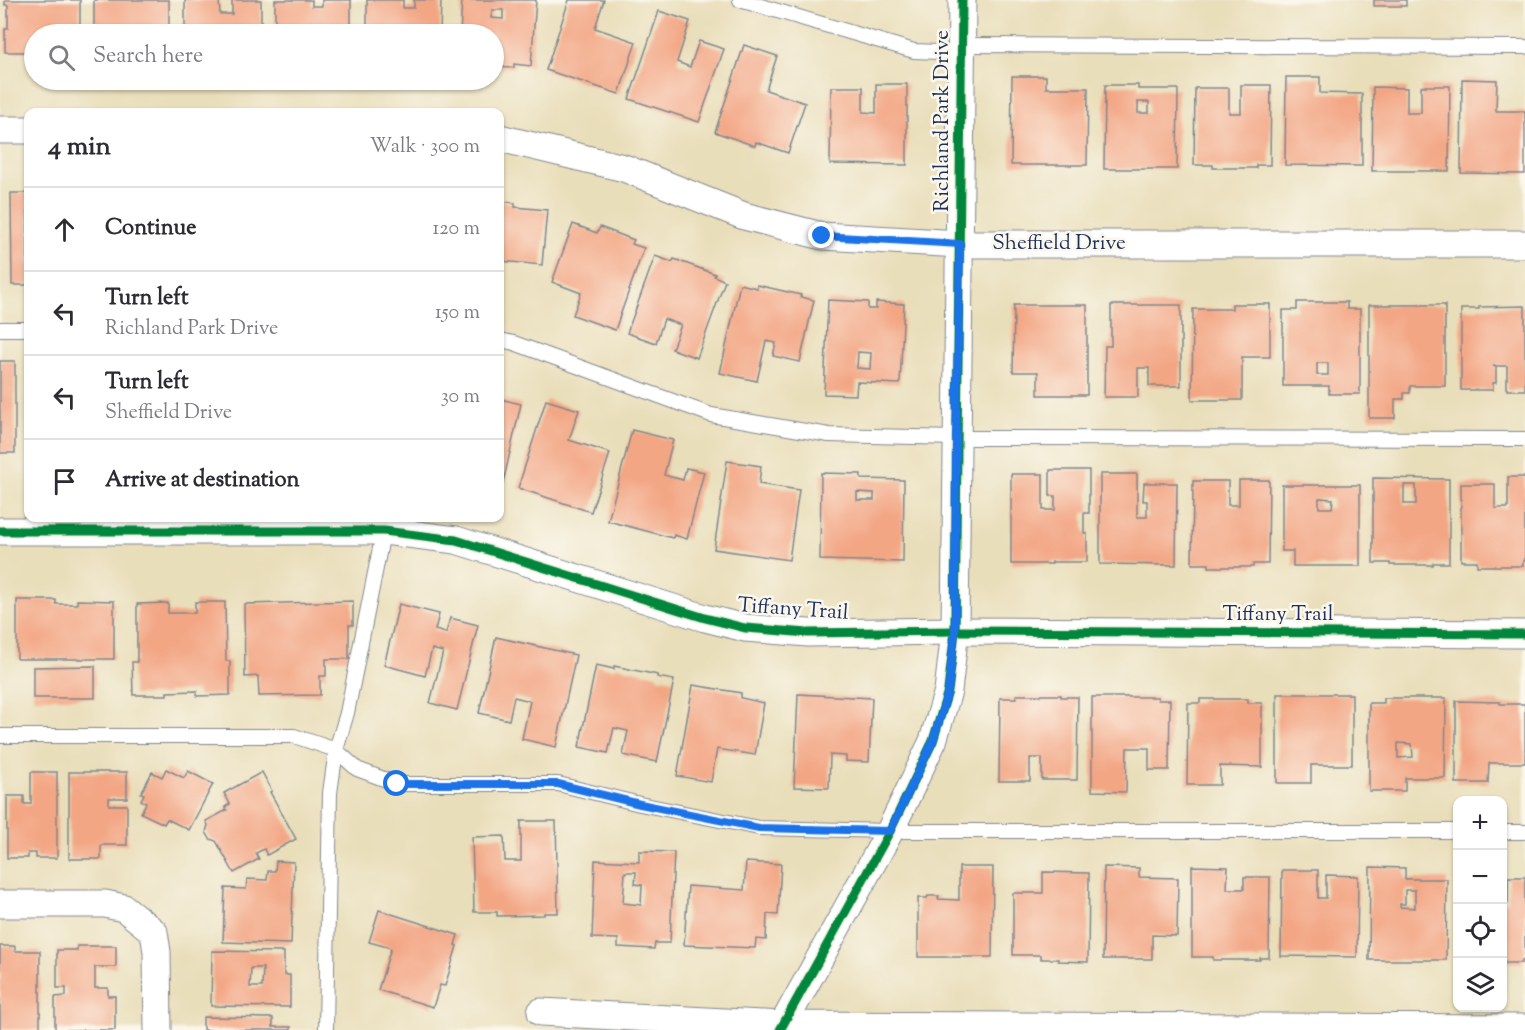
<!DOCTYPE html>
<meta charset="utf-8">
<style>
:root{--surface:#fff;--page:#f2f2f3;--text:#2b2b33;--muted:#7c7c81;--line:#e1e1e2}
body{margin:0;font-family:"Sorts Mill Goudy",serif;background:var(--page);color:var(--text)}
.controls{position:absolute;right:18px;bottom:18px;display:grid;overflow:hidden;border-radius:12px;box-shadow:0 2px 4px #0004}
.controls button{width:54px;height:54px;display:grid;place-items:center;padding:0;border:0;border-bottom:2px solid var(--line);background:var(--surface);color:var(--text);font:30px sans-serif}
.stop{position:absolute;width:18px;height:18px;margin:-14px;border:4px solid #1a73e8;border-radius:50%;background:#fff}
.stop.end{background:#1a73e8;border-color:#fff;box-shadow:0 2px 6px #0008}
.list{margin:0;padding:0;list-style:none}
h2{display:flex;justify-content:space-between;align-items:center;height:78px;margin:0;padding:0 24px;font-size:26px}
h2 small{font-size:20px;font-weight:400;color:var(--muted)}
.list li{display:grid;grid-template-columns:39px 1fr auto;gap:18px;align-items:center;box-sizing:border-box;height:84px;padding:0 24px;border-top:2px solid var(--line)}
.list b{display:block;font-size:22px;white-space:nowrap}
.list p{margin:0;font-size:20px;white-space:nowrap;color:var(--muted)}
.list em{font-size:20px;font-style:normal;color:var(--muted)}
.icon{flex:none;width:33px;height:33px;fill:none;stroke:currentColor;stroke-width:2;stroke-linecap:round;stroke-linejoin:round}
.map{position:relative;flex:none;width:1525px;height:1030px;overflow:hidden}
.search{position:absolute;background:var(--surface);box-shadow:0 2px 4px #0004;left:24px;top:24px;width:480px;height:66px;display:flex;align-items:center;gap:15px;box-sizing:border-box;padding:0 21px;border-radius:33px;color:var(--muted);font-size:22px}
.panel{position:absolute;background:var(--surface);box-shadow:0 2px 4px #0004;left:24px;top:108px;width:480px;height:414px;border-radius:12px}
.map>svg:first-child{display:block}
.building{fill:#f3a684;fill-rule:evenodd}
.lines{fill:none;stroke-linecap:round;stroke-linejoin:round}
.service-casing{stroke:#82868c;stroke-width:16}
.minor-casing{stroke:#82868c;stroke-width:29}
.service{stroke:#fff;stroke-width:14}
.minor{stroke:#fff;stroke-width:27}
.cycleway-casing{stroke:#fbf7ec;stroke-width:13}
.cycleway{stroke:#00873e;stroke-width:9}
.route{stroke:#1a73e8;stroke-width:8}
.labels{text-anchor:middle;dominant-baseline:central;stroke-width:5;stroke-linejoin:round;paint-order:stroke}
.street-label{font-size:21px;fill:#1b2f5e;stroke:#fbf7ec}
</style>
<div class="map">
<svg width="1525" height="1030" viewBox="0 0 1525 1030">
<rect width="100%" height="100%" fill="#fbf7ec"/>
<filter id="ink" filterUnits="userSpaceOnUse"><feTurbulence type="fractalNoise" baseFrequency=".0167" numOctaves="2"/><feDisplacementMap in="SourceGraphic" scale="12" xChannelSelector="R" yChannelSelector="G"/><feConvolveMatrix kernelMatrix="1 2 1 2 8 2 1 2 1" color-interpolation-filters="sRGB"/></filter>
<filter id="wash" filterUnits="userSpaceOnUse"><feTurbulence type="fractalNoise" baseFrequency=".008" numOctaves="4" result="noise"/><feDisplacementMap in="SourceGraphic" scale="24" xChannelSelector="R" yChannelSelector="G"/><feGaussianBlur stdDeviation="1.35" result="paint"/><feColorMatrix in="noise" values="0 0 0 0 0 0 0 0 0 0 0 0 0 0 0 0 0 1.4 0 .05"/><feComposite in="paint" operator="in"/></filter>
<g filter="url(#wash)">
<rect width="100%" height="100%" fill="#e9deba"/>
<g id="blocks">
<g class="building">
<polygon points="5,0 80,0 80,34 34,34 34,52 5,52 5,28 8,28 8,5 5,5"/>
<rect x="94" y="0" width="75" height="34"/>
<polygon points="185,0 219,0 220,14 232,14 232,0 261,0 261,34 185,34"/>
<polygon points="275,0 312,0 312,6 322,6 322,0 351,0 351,34 275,34"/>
<polygon points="367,0 403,0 403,8 414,8 414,0 441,0 440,34 367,34"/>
<path d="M 462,0 L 536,0 L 531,66 L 514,64 L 514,68 L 494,67 L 494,34 L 460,34 ZM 492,10 L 503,10 L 503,19 L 491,18 Z"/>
<polygon points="569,0 604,0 595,28 636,42 619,94 546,70"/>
<rect x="1374" y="0" width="32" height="6"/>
<polygon points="659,11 690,21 677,62 690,67 699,41 724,49 699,122 629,99"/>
<polygon points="744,45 777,56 766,90 805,103 788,153 756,142 755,146 715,132"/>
<polygon points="1012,76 1046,76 1046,88 1088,88 1087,165 1011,165"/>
<polygon points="1286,77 1320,77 1320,93 1362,94 1362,166 1285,165"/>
<polygon points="1462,79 1497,80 1496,111 1525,111 1525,174 1461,173"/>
<polygon points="876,84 907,84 907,165 830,164 831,87 863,87 863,112 876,113"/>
<path d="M 1105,85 L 1138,85 L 1138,89 L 1178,89 L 1177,169 L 1104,169 ZM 1138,102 L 1149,102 L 1149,113 L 1138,113 Z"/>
<polygon points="1241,85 1271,85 1270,165 1256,165 1256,168 1213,168 1213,165 1194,165 1195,88 1229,88 1229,113 1241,113"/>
<polygon points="1421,86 1450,86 1449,171 1372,171 1373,87 1407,88 1407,113 1421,113"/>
<polygon points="11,193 28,193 28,285 12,285"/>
<polygon points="500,201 515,203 515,207 547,210 542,265 500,261"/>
<polygon points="573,224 597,233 600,227 634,240 632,244 644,248 615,330 573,315 581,293 552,282"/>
<polygon points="655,256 672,262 674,259 715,274 714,276 725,281 697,358 672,349 681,325 664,319 656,343 627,333"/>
<polygon points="740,284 757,288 757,285 801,295 800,297 814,300 800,362 773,356 776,343 766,341 757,381 720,373"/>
<path d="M 828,300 L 868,302 L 868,309 L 876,309 L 876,302 L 904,304 L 900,384 L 857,382 L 856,395 L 824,394 ZM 858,352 L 871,353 L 870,369 L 857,368 Z"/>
<path d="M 1297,302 L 1347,302 L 1347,309 L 1360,309 L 1360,394 L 1329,394 L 1329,386 L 1283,386 L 1283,310 L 1297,310 ZM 1317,363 L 1328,363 L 1328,375 L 1317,375 Z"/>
<polygon points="1232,304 1270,304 1270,357 1242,357 1242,400 1192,400 1193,309 1232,309"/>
<polygon points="1014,305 1087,305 1087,395 1038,395 1038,372 1013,372"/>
<polygon points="1111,305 1181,305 1181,386 1149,386 1149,368 1138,368 1138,397 1104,397 1105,346 1111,346"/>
<polygon points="1369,305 1445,305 1445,386 1410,386 1410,393 1404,393 1404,399 1395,399 1395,418 1369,418"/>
<polygon points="1525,306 1525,390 1507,390 1507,366 1493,366 1496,367 1496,383 1493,383 1493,390 1461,390 1461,309 1479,309 1479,307"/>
<rect x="0" y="361" width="15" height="92"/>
<polygon points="500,399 521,404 503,483 500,482"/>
<polygon points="546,400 579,410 569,440 610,453 591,512 518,488"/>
<polygon points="632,430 673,440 664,475 683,480 686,468 704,472 687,539 674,535 673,538 608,521"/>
<polygon points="727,461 761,466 759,484 799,490 789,560 714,549"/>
<polygon points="1050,470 1089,470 1089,513 1084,513 1084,533 1087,533 1087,562 1052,562 1052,564 1011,564 1011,474 1043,474 1043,510 1055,510 1055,496 1050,496"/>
<path d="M 821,473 L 861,474 L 861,479 L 904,480 L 903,562 L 820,560 ZM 857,492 L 874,493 L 874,500 L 857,500 Z"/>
<polygon points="1100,474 1137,474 1137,517 1147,517 1147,501 1143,501 1144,483 1177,483 1176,565 1100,564"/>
<polygon points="1508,477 1525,477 1525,561 1523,561 1523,566 1477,566 1477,561 1461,561 1461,484 1495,484 1495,508 1508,508"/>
<path d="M 1373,478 L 1449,479 L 1449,563 L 1433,563 L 1433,565 L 1390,565 L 1390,563 L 1373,563 ZM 1404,485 L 1416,485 L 1416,504 L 1404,504 Z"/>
<polygon points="1239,480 1269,480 1268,564 1253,564 1253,567 1209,567 1209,564 1192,564 1193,481 1228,481 1228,505 1239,505"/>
<path d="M 1282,485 L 1360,485 L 1360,566 L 1293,566 L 1293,551 L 1282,551 ZM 1319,498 L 1333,499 L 1332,508 L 1319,508 Z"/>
<polygon points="17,600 56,600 56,604 77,604 77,600 114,601 114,659 17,659"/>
<polygon points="353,601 353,625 349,625 349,659 326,659 326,676 320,676 320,695 259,696 258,676 245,677 244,604"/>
<polygon points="195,602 225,602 226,661 230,661 230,695 197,696 197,691 167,692 167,695 133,695 132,662 137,662 137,604 168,603 168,613 195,613"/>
<polygon points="399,604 439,614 435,630 446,633 450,618 478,625 457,710 430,703 443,652 432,649 425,676 384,665"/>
<polygon points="496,637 576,655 556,747 522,739 530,701 514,697 509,720 479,713"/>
<polygon points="596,665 614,669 614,666 658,675 657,677 674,680 657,762 623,755 628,731 614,728 608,753 579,747"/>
<polygon points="95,666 95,698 33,698 33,667"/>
<polygon points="693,685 741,693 741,698 764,703 755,755 717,749 711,782 677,776"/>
<polygon points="798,694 872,698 869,762 846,761 846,756 830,755 829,788 794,787"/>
<polygon points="1277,694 1352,694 1352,765 1311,765 1311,783 1277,783"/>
<polygon points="1016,695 1061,695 1061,697 1078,697 1077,780 1042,780 1042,758 1030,758 1030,781 999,781 1000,698 1016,698"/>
<polygon points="1092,697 1158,697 1158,700 1170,700 1169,770 1149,770 1149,748 1127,748 1126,792 1092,791"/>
<path d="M 1384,698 L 1446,698 L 1445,778 L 1405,778 L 1405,791 L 1369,791 L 1369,703 L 1384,703 ZM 1398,743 L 1412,744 L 1413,757 L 1398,758 Z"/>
<polygon points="1200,699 1248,699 1248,703 1262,703 1262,767 1220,766 1220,785 1187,785 1188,703 1200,703"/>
<polygon points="1456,701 1500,702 1500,704 1525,704 1525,763 1489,763 1488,783 1456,783"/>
<polygon points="166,769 184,778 188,771 213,784 189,830 167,819 164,824 141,813 146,803 141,800 144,794 141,793 152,772 162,777"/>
<polygon points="31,772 57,772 57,858 36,858 36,853 28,853 28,858 7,858 7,796 24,796 24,804 31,804"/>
<polygon points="69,772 127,772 127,798 109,798 109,805 127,805 127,845 101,845 101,859 69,859"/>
<polygon points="262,772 272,791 270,792 296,839 267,855 264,849 256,853 259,859 234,873 216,841 210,839 206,832 208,825 206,821 227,810 225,807 230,804 224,793"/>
<polygon points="521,821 556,821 558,913 544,913 544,915 497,916 497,912 474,912 472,837 504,836 505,861 521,861"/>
<path d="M 639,851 L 674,852 L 670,943 L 655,943 L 654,949 L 618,947 L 618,939 L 592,938 L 595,860 L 639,862 ZM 625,872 L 636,872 L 635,884 L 642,885 L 641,905 L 623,903 Z"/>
<polygon points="276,861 294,862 291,944 223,942 225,888 246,889 247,879 267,880 268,871 275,871"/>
<polygon points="746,862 781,864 778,915 767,914 766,940 756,939 755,948 684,945 688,886 744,890"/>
<polygon points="1192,866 1228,867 1227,889 1244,889 1244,877 1270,877 1269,958 1260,958 1260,960 1213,960 1213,957 1192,957"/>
<polygon points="959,867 993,867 992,957 918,957 918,898 927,898 928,896 939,896 938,899 959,900"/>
<polygon points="1104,867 1139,868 1139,877 1178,878 1177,936 1152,935 1152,959 1103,959"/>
<path d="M 1370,867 L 1405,868 L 1405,879 L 1447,879 L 1446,960 L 1369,960 ZM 1405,890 L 1415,890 L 1415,908 L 1400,907 L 1400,904 L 1405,904 Z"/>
<polygon points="1282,870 1318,870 1318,898 1326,898 1326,875 1358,876 1357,957 1281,956"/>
<polygon points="1043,872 1089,873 1088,962 1058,961 1058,959 1041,959 1041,955 1013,955 1013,893 1043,893"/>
<polygon points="1508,877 1525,877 1525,960 1522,960 1522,963 1502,963 1502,902 1508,902"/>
<polygon points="379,910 458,935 455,945 457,946 445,986 440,985 433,1007 378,990 391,948 369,942"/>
<polygon points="0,946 15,946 15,951 40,951 40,1030 0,1030"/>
<polygon points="77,946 116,946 116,967 95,967 95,988 108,988 108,996 115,996 115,1030 55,1030 55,997 66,996 66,988 57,988 57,950 77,950"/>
<path d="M 212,951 L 284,952 L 284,975 L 290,975 L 290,1007 L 211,1006 ZM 251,968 L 263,968 L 262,987 L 250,987 Z"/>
<polygon points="203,1017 273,1018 273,1027 291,1027 291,1030 203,1030"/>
</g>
</g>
</g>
<g filter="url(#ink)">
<use href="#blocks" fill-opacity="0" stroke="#82868c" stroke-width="1.5"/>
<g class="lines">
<g class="service-casing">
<g id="service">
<polyline points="740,0 914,51 962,53"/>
<polyline points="962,45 1525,47"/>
<polyline points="0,329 28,329"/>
<polyline points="500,340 514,343 711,415 829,435 956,438 1525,439"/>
<polyline points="0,736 294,736 336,750 357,769 397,784 558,784 640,804 759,828 890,831 1458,831"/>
<polyline points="1502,832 1525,832"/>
<polyline points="326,1030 330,793 336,750 347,713 386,518"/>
</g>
</g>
<g class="minor-casing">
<g id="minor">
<polyline points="0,130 28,130"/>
<polyline points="500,138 624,168 744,216 822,236 960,244 1525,244"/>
<polyline points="0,531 384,531 456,540 705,618 745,628 808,633 955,631 1525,634"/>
<polyline points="0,904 105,904 124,908 154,932 157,952 158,1030"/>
<polyline points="541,1012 782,1025 1525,1028"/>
<polyline points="780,1030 890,831 933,741 948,691 955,631 962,0"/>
</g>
</g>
<use href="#service" class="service"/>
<use href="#minor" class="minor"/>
<g class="cycleway-casing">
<g id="cycleway">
<polyline points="0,531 384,531 456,540 705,618 745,628 808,633 955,631 1525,634"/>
<polyline points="780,1030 890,831 933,741 948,691 955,631 962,0"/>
</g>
</g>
<use href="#cycleway" class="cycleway"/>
</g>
</g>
<g class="lines" filter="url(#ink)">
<polyline class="route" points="397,784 558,784 640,804 759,828 890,831 933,741 948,691 955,631 956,438 960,244 822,236"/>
</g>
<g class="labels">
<g class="street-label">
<text transform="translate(943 121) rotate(-90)">Richland Park Drive</text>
<text x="1059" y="244">Sheffield Drive</text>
<text transform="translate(793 610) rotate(4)">Tiffany Trail</text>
<text x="1278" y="615">Tiffany Trail</text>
</g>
</g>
</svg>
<div class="controls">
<button>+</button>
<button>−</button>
<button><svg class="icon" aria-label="locate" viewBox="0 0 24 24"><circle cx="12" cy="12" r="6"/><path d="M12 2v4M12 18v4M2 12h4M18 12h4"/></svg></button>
<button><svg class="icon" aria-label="layers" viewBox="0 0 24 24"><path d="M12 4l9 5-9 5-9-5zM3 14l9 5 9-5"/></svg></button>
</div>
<div class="stop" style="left:397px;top:784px"></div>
<div class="stop end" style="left:822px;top:236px"></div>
<div class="search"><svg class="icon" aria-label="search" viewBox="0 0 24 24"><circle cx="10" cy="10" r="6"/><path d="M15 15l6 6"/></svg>Search here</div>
<section class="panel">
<h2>4 min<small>Walk · 300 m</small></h2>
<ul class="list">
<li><svg class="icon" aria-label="ahead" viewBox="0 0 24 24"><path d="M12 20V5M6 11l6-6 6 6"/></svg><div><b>Continue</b></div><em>120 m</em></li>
<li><svg class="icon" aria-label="left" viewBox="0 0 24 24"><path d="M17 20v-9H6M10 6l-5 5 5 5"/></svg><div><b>Turn left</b><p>Richland Park Drive</p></div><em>150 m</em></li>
<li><svg class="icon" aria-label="left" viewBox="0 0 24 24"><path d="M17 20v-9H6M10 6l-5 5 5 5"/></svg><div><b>Turn left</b><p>Sheffield Drive</p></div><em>30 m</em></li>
<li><svg class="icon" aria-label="arrive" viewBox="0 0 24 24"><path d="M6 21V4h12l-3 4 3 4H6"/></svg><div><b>Arrive at destination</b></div></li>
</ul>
</section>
</div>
